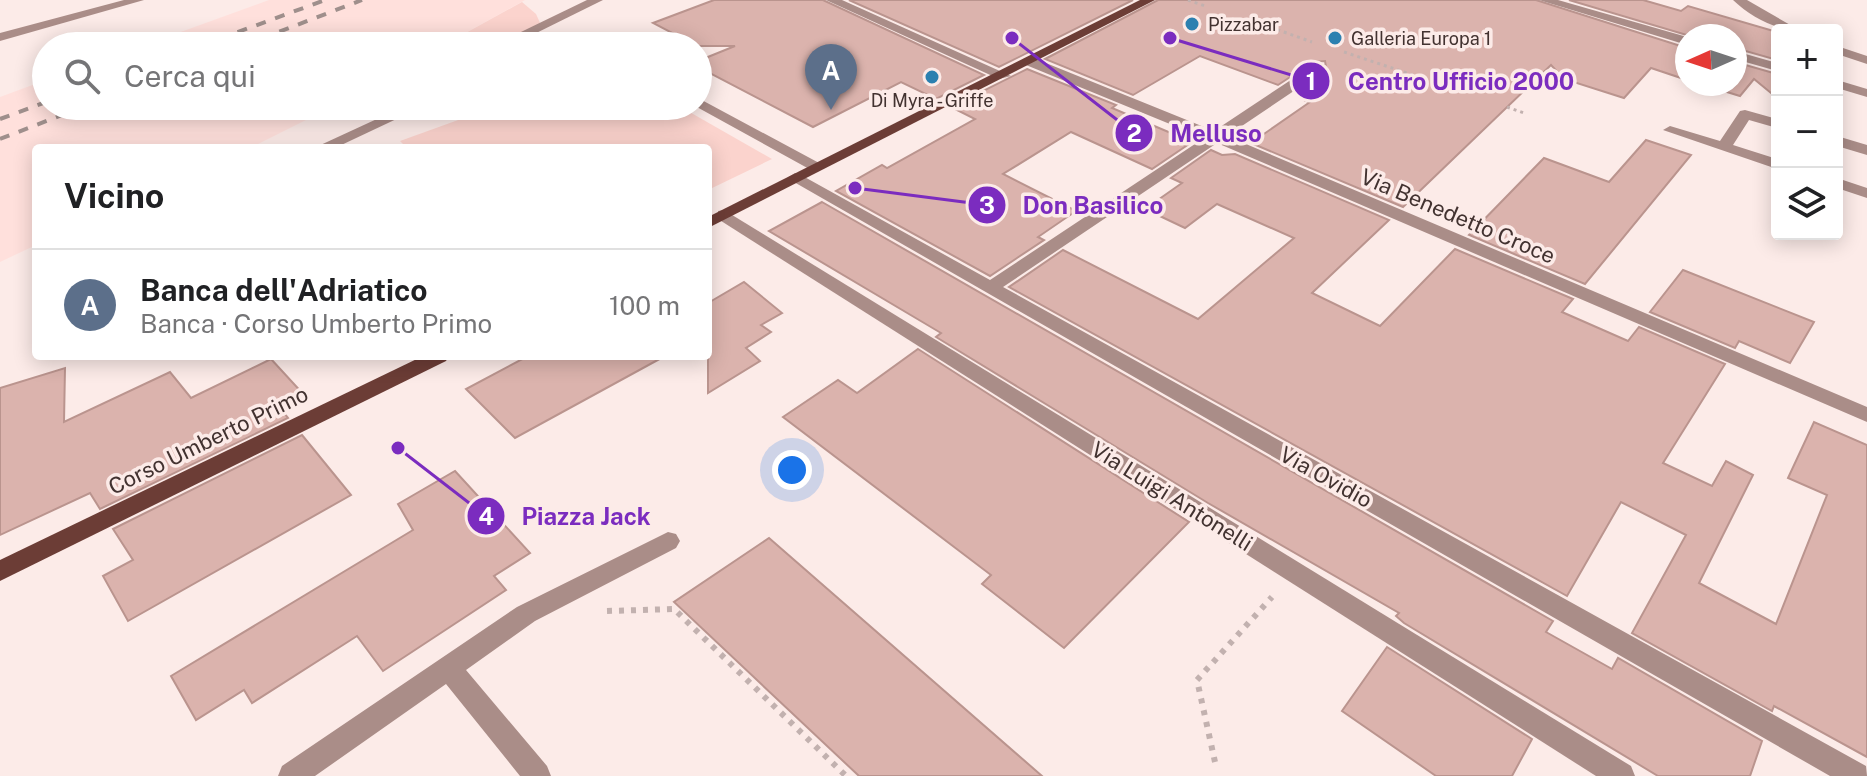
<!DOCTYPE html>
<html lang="it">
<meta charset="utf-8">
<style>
:root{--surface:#fff;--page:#f2f2f2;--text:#202124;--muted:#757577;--line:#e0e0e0;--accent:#0f766e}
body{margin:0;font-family:"Public Sans",sans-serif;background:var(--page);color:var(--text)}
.controls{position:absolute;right:24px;top:24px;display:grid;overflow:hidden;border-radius:8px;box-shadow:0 4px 20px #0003}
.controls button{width:72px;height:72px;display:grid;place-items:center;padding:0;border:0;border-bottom:2px solid var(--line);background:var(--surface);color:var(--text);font:40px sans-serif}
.compass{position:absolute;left:1675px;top:24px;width:72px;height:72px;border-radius:50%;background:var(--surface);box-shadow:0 4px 20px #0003;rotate:267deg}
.you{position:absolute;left:792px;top:470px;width:28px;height:28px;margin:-20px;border:6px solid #fff;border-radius:50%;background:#1a73e8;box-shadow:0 0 0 12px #1a73e833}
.badge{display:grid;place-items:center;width:52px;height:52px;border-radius:50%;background:var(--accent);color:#fff;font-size:26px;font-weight:700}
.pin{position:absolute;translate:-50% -66px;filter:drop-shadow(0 2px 4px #0008)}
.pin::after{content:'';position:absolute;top:42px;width:28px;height:24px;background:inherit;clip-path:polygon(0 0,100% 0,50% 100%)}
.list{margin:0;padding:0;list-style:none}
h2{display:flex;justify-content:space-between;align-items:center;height:104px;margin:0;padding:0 32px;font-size:34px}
h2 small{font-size:26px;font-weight:400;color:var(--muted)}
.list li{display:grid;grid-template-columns:52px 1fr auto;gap:24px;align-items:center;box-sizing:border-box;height:112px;padding:0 32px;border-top:2px solid var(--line)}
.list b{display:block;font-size:30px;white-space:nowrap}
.list p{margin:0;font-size:26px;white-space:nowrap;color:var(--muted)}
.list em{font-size:26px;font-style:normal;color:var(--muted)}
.icon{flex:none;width:44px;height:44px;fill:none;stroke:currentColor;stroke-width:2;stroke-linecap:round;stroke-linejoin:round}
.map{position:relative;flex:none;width:1867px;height:776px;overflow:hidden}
.search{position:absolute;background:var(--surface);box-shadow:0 4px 20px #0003;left:32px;top:32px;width:680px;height:88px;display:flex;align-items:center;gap:20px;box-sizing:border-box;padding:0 28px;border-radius:44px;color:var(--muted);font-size:30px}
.panel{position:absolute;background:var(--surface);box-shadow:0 4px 20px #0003;left:32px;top:144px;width:680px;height:216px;border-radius:8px}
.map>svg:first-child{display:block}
.built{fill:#ffe0dc}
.green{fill:#fbd3cd}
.building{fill:#dbb3ad;stroke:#ba948e;stroke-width:2}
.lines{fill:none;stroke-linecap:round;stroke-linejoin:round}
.path-far1{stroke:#c2b1af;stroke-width:3;stroke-dasharray:3 4;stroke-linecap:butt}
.path{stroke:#c2b1af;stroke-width:6;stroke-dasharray:5 7;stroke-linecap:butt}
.minor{fill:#aa8d88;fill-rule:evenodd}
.major{fill:#6c3d36;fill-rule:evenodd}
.rail{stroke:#9f8f8c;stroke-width:4;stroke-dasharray:10 10;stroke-linecap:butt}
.poi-dot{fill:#2c80b0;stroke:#fcebe8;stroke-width:3}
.labels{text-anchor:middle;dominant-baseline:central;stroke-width:7;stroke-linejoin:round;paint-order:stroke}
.far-poi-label{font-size:18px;fill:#423230;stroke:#fcebe8;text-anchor:start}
.street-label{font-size:22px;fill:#423230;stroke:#fcebe8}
.leader{fill:none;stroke:#7b2cbf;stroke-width:3}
.callout-dot{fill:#7b2cbf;stroke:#fcebe8;stroke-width:3}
.mark-label{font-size:24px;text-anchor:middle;font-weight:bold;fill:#fff}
.callout-label{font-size:24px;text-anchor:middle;font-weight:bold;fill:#7b2cbf;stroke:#fcebe8;stroke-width:7;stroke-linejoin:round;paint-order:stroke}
</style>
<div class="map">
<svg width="1867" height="776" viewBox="0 0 1867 776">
<rect width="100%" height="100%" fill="#fcebe8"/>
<g class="built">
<polygon points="269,0 525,0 442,46 142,46"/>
<polygon points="46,80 46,106 334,106 250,148 36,148 36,245 0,262 0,97"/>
</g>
<g class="green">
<polygon points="522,2 536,14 541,25 492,46 442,46"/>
<polygon points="497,106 679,106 772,159 708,190 708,148 407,148 400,141"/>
</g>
<g class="building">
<polygon points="714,0 823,0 984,75 936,99 901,82 813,127 698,67 698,61 735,46 697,46 653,23"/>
<polygon points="849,0 1133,0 999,67"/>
<polygon points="1158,0 1536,0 1687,48 1687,80 1651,68 1624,98 1564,79 1551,65 1403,207 1251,143 1310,102 1306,101 1310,98 1297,93 1327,72 1325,61 1313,62 1278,85 1200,56 1133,95 1045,59"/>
<polygon points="1569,0 1643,0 1681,11 1688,6 1777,32 1777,60 1735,48 1735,36 1690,36"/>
<polygon points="1735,62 1777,74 1777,98 1754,79 1740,96 1701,84 1735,84"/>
<polygon points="1027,69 1116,105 1112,108 1192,142 1152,169 1071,132 1003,174 1076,211 1038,237 1044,240 990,276 836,191 882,165 887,168 975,119 951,107"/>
<polygon points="1646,140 1691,155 1585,284 1469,235 1544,158 1609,182"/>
<polygon points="1211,150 1222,155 1235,154 1389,220 1312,293 1380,326 1455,249 1573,299 1562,312 1628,341 1639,327 1725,364 1663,463 1712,486 1726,461 1753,475 1699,583 1776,624 1827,495 1788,478 1814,422 1867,445 1867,757 1774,706 1772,711 1632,633 1686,535 1621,502 1567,596 1009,287 1063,250 1198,319 1294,238 1217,204 1185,228 1145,209 1182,183 1171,178"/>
<polygon points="822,202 1553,621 1546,632 1612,669 1618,658 1762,741 1750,776 1658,776 1404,623 1396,616 1399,613 1208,503 936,337 941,333 769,231"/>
<polygon points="1683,270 1814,322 1790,363 1739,341 1735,348 1650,312"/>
<polygon points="744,282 782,313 761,325 771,332 746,348 760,361 708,393 708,303"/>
<polygon points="918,349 1189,522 1064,648 982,584 991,575 783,417 838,380 857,393"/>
<polygon points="528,356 665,356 515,438 466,389"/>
<polygon points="271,359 305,396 281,409 288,418 100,509 90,493 0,535 0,388 65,368 64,422 170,372 191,398"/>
<polygon points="302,435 351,495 128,621 103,576 133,560 113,529"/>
<polygon points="455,471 530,553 494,576 506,590 383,671 357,636 252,703 244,690 196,720 171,676 413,530 398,504"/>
<polygon points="769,538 1042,776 859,776 674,602"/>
<polygon points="1387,647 1532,739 1512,776 1436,776 1342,711"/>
</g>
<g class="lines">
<g class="path-far1">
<polyline points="1188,0 1205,6"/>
<polyline points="1264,25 1312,42"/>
<polyline points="1344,52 1437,83"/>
<polyline points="1507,107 1524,113"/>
</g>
<g class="path">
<polyline points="607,611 674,609 846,776"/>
<polyline points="1215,762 1197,680 1272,597"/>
</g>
<g class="minor">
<polygon points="124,0 144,0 0,41 0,33"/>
<polygon points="587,0 603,0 510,46 492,46"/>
<polygon points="826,0 842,0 1011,76 999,79"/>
<polygon points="1539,0 1558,0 1687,37 1687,45"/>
<path d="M 1733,0 L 1747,0 L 1799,30 C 1775,30 1751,17 1733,0 Z"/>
<polygon points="1837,46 1867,56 1867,64 1837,54"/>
<polygon points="1735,51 1777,63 1777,71 1735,59"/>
<polygon points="1026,59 1036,59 1214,131 1315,64 1325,64 1325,70 1227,136 1867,407 1867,422 1217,143 1003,287 1866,766 1867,776 1830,776 787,178 795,173 801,175 990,280 1204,138 1026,65"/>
<polygon points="1837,80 1867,89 1867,97 1837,88"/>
<polygon points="698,98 821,164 824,167 821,170 811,170 695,106 698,106"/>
<polygon points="405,106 424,106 335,148 314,148"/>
<polygon points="1745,110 1777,119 1777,128 1749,120 1733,145 1777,159 1777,169 1663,130 1670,126 1720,141 1740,111"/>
<polygon points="1837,136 1867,145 1867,155 1837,146"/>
<polygon points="1837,178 1867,188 1867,198 1837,188"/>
<polygon points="724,210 1631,766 1635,776 1596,776 718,219 718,211"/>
<polygon points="668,532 676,534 680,541 676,548 535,621 466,670 547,766 551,776 520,776 446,684 315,776 278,776 282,766 517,607"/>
</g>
<g class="major">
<polygon points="1140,0 1155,0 708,228 708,217"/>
<polygon points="423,356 449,356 446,361 0,581 0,560"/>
</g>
<g class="rail">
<polyline points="200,46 325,0"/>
<polyline points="242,46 362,0"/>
<polyline points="0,119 46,102"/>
<polyline points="0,139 85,106"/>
</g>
</g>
<g class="poi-dot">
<circle cx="1192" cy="24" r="8"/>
<circle cx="1335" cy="38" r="8"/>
<circle cx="932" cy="77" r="8"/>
</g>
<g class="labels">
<g class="far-poi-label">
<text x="1208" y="24">Pizzabar</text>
<text x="1351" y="38">Galleria Europa 1</text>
<text x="932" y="100" text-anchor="middle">Di Myra - Griffe</text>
</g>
<g class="street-label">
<text transform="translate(1458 216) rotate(23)">Via Benedetto Croce</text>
<text transform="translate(208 440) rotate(-26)">Corso Umberto Primo</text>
<text transform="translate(1326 477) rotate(29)">Via Ovidio</text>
<text transform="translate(1172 496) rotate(32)">Via Luigi Antonelli</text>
</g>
</g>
<path class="leader" d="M1170 38L1311 81M1012 38L1134 133M855 188L987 205M398 448L486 516"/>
<g class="callout-dot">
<circle cx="1170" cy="38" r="8"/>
<circle cx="1012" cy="38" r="8"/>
<circle cx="855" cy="188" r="8"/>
<circle cx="398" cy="448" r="8"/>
<circle cx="1311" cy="81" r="20"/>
<circle cx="1134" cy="133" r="20"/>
<circle cx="987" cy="205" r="20"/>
<circle cx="486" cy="516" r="20"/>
</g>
<g class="mark-label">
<text x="1311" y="90">1</text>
<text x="1134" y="142">2</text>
<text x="987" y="214">3</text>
<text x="486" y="525">4</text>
</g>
<g class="callout-label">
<text x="1461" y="90">Centro Ufficio 2000</text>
<text x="1216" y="142">Melluso</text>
<text x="1093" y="214">Don Basilico</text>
<text x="586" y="525">Piazza Jack</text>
</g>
</svg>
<div class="controls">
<button>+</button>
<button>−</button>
<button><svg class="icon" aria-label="layers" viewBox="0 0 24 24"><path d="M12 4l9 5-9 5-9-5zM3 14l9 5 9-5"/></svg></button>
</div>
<svg class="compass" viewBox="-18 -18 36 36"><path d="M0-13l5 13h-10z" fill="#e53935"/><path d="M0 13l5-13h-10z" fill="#757577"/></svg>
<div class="you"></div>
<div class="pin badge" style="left:831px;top:110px;background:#5c6f8a">A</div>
<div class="search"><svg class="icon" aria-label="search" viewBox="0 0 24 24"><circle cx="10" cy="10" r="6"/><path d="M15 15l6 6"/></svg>Cerca qui</div>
<section class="panel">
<h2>Vicino<small></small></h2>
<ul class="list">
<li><span class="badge" style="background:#5c6f8a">A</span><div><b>Banca dell'Adriatico</b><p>Banca · Corso Umberto Primo</p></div><em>100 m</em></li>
</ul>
</section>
</div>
